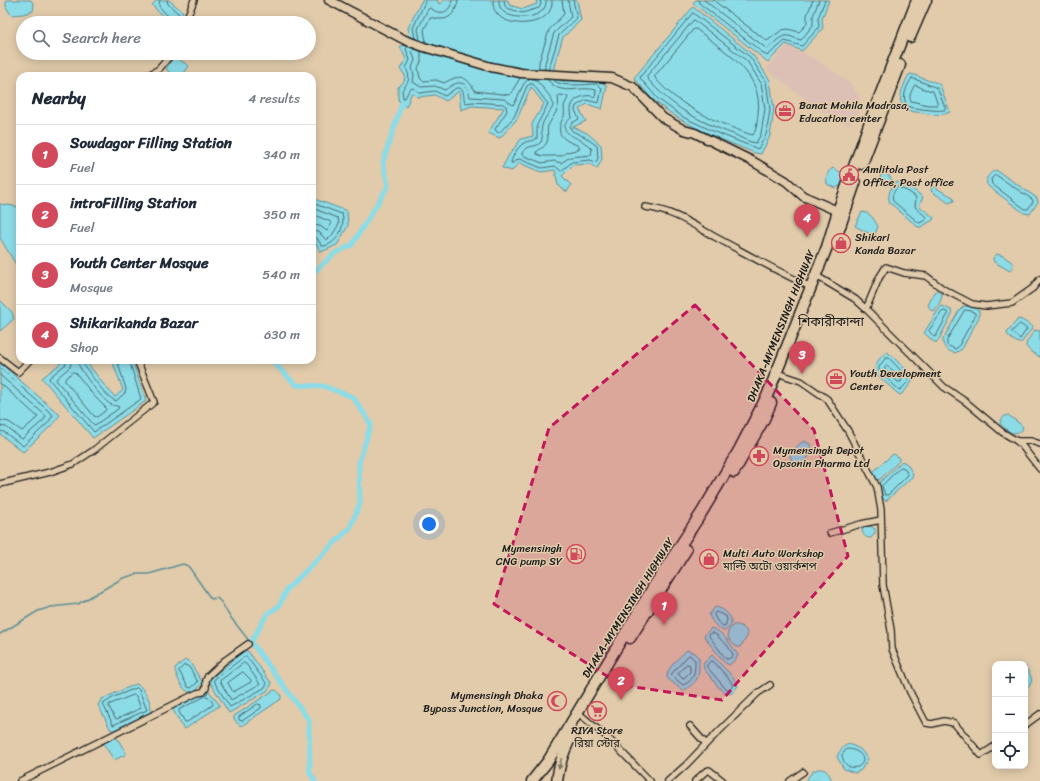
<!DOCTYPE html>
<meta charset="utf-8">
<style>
:root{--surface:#fff;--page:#f2f2f3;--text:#1f2937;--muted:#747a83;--line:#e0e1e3;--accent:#d1495b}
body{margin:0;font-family:Sriracha,"Noto Sans Bengali",sans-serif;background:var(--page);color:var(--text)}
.controls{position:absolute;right:12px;bottom:12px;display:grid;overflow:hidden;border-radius:8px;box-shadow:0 2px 10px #0003}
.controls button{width:36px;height:36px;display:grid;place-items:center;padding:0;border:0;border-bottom:1px solid var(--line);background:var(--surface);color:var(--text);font:20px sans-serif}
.you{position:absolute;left:429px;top:524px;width:14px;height:14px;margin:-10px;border:3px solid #fff;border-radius:50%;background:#1a73e8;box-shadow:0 0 0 6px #1a73e833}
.badge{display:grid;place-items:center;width:26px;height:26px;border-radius:50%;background:var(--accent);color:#fff;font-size:13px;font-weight:700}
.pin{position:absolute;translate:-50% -33px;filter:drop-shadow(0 1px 2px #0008)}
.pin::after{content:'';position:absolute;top:21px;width:14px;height:12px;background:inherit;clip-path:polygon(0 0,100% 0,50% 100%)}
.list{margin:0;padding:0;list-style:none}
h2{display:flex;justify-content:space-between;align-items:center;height:52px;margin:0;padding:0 16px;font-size:17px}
h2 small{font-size:13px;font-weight:400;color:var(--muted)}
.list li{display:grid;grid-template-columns:26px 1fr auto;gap:12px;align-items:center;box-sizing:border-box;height:60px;padding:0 16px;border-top:1px solid var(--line)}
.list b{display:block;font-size:15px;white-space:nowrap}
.list p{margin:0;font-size:13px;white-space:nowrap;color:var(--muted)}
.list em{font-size:13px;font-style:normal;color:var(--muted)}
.icon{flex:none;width:22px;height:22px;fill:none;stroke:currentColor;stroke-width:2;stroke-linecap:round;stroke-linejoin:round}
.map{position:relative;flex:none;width:1040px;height:781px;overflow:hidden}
.search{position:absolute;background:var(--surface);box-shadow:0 2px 10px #0003;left:16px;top:16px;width:300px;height:44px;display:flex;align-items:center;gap:10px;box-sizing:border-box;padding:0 14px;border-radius:22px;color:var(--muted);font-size:15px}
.panel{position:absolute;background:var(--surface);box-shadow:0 2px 10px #0003;left:16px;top:72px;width:300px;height:292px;border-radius:12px}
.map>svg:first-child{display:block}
.built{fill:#dcc0b5}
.water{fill:#8cdce8;stroke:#5f8f96}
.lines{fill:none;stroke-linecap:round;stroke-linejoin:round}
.shore{stroke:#49696e;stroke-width:1}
.stream{stroke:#5f8f96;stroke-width:1.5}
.canal{stroke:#8cdce8;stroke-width:5}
.street-casing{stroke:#1c1c1c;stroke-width:8}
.secondary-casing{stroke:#1c1c1c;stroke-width:11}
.highway-casing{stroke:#1c1c1c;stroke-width:13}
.street{stroke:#e1cbab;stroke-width:5.5}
.secondary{stroke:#e1cbab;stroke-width:8}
.highway{stroke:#e1cbab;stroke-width:10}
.oneway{fill:#7e7464}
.marked{fill:#c2185b;fill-opacity:0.2;stroke:#c2185b;stroke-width:3;stroke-dasharray:8 5;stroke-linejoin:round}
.labels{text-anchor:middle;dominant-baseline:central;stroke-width:3;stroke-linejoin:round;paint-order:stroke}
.poi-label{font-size:11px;fill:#1c1c1c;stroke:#e1cbab;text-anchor:start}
.street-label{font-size:11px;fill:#1c1c1c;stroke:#e1cbab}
.quarter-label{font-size:13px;fill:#1c1c1c;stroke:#e1cbab}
</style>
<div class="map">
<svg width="1040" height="781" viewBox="0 0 1040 781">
<rect width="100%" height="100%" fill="#e1cbab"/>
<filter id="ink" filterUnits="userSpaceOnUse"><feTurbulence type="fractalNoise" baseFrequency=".025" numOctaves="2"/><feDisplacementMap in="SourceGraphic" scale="8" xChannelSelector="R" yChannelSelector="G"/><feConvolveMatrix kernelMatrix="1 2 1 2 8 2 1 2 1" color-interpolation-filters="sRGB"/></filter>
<g filter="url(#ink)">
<polygon class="built" points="787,45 815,59 849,82 860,97 858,114 849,125 818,109 766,69"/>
<g class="water">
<polygon points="6,0 31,0 34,5 33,11 23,14 11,15 6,7"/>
<path d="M 157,0 L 169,0 L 183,12 L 183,18 L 178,23 C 167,23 160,13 152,5 Z"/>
<polygon points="422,0 438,0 438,3 441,4 443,0 508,0 509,5 523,9 537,4 536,0 577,0 581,20 563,37 554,66 554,74 558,79 562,81 599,80 607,86 602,109 587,104 579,109 586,121 573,127 587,133 601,145 602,159 597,169 590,164 573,165 562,176 571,185 567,192 558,185 555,170 541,172 519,163 512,171 502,168 509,155 521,139 533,136 532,124 544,104 531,87 517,119 500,138 488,133 504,108 472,106 461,110 459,91 446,101 435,95 417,97 412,92 406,107 398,100 398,87 404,82 405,75 400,69 406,59 400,47 411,40 408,28"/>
<polygon points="696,0 829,0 822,19 823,28 802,51 786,44 768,62 693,3"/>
<path d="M 693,7 L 753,55 L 770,80 L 774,109 L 770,136 L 761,154 L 755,153 C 721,139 686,127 657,103 C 648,96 642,86 634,78 Z"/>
<polygon points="174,56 189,66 182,76 174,76 166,69"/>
<path d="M 910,74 C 917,75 921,78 927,80 C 932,82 936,81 940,85 L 950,112 C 942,116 932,115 923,113 C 918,112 914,112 910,111 C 897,107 900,94 904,85 C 906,80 907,77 910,74 Z"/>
<path d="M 833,168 L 846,175 C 846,182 841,186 835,188 L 827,184 C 826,178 827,171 833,168 Z"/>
<path d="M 996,170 L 1037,198 L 1038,202 L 1030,214 L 1024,213 L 989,187 C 983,180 989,173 996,170 Z"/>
<polygon points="884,174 888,175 893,181 890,185 886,185 880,178 881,175"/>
<path d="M 899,182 L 911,188 L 923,197 L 919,206 L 932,216 L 934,218 L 933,220 L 921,227 L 918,227 L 890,203 C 887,195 890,189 895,183 Z"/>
<polygon points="932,186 953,197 954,201 949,203 931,191"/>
<polygon points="312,198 347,211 348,226 337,245 321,252 312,237"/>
<polygon points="0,204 20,207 20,271 0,238"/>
<path d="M 862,212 C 871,213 874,219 878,227 L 874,236 L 855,226 Z"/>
<polygon points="997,254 1003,256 1013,263 1012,269 1010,271 994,262 993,258"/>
<polygon points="937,291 941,292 942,296 940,302 934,311 931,310 928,305 935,292"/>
<polygon points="0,300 12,312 14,319 0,331"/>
<polygon points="942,306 951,310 952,314 939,339 937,342 934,342 924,333 940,307"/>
<path d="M 964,306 L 974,307 L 979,311 L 979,317 L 962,349 L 955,353 C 947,351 942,347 943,339 L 959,311 Z"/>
<path d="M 1018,319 L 1022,320 L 1033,327 L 1021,343 C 1016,343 1009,338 1007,333 Z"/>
<polygon points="1035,330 1040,331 1040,357 1031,352 1026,346 1027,341"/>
<path d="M 887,352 C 892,355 895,359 899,363 C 908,372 919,376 907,388 C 905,391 903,393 900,395 L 896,392 L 875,373 C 874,364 880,357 887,352 Z"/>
<polygon points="65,360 85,360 105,386 115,397 123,390 112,360 132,360 146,401 93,438 42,378"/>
<polygon points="0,363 60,415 51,426 23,452 0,434"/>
<path d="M 1008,415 L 1019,423 L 1023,427 L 1021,432 L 1011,433 L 1000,424 C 1001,419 1003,416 1008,415 Z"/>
<path d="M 804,441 L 810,444 L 812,450 C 809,457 806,463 797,464 L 792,461 L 790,456 C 794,450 797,445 804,441 Z"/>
<polygon points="893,454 897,456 899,458 899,461 879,480 876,479 873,472"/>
<polygon points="902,461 907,464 913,474 912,477 886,501 882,498 877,487 880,482"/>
<path d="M 870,526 L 875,529 L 875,533 L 871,538 C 865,538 863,535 862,530 L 864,527 Z"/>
<path d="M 715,607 C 728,609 739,624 724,631 C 717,628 712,622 709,615 Z"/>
<path d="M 733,625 C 739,624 744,627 747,632 L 747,637 L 740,647 L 737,647 C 731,643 727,639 728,631 Z"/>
<path d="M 711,628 C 723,631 731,645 738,655 L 736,659 L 729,665 L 724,662 L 706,639 L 704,636 Z"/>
<path d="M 687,650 L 694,653 L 699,658 C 699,677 700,680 683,691 L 667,678 C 666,668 680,657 687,650 Z"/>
<polygon points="244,651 248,651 272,684 267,691 229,713 210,682 210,679"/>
<polygon points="712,655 733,677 738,686 732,693 726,694 722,691 704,669 703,664"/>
<path d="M 185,660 L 189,661 L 203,683 C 200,686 194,693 190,692 C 183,692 175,674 175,668 Z"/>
<path d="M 1025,666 C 1032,677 1035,681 1025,691 Z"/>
<path d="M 136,684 C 145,687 152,704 151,712 L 114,730 L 111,730 L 98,705 L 102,699 Z"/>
<polygon points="208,690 219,704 219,706 185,729 183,728 173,710 177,706"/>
<path d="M 274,690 C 278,690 282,695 281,699 L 243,725 L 240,726 L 234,719 L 234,716 Z"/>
<polygon points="111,738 117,738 126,753 125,755 114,760 103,743"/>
<path d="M 849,744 L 860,749 L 868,759 L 861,770 L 855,773 L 844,769 L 837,757 C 839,751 843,746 849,744 Z"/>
<path d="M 818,769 C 826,769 827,771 831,778 L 830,781 L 805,781 L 813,771 Z"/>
</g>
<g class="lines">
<g class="shore">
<polyline points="160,0 159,6 168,16 176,20 179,17 179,14 168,4 167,0"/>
<path d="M 493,0 C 493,4 493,9 496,12 C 506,30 555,27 552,0"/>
<path d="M 499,0 C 499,3 499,6 501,9 C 509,22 549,20 546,0"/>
<polyline points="504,0 505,6 507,8 522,13 539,8 541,4 540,0"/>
<polyline points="698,0 699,3 767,56 785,41 802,46 819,27 818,18 825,0"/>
<path d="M 704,0 L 767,49 C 773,45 780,34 789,36 C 793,37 796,39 801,40 L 813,25 L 813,16 L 819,0"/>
<polyline points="713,0 767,41 782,30 788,29 799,32 807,24 807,15 813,0"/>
<polygon points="693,13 750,57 766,81 770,110 766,135 758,149 715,132 683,117 658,99 640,78 641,76"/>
<path d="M 694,20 L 747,61 L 761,83 L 765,109 L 761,134 L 756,143 C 748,142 740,137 733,134 C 698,121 671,107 647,78 L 647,76 Z"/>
<path d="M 694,29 L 696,29 C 724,51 764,73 758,114 C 757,121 757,129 753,135 C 747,134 739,130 733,128 C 704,116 676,103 655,78 L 655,76 Z"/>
<polyline points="415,38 413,28 426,0"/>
<path d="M 420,40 L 418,29 L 428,9 L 430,8 C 440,16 451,13 452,0"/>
<path d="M 426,42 L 424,30 L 430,18 C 434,17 436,19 440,19 C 451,20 457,10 458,0"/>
<path d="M 408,46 L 406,49 L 410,60 L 406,68 C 411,78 409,82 402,90 L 403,98 L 405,98 L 409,90 L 412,88 L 415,89 L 420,93 L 435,91 L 445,96 L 456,88 L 460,88 C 466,92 462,99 466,103 L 473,102 L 503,104 L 506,106 L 507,111 L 495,129 L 496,131 L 499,133 L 514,117 L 527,86 L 530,84 L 533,84 L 548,104 L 537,125 L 537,138 C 533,142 528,140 524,143 C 519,145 511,158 511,163 L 513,163 L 516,160 L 519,159 L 542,168 L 555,166 L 561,171 L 572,162 L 590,160 L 596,162 L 598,158 L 597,146 L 585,137 L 572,131 L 570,127 L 572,123 L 579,119 L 575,110 L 576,106 L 586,100 L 599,103 L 602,88 L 597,84 C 586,84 561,88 553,80"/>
<path d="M 414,49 L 412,51 L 415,60 L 412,68 L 414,75 L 413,82 L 421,87 L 435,86 L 445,90 C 451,86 460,78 467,87 C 469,90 469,94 470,97 L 504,99 L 513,105 C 521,96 525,63 542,87 C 547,93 553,98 553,106 C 550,113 543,119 542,126 C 540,131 544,136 541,142 C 535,149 529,143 522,153 L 522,155 L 542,163 L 554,161 L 561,163 L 570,157 L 591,155 L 592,149 C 589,146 585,143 582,141 C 571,135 555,130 572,117 C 569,106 573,98 585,96 C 588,95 592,96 595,97 L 596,90 C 578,85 561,98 547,79"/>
<path d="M 421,51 L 421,62 L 418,68 L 420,78 L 423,81 L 436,80 L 444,83 C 460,74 466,75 475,91 L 510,95 L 520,78"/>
<polyline points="539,69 539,62 549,30 564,14 562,0"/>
<polyline points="545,69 545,63 554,33 571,17 568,0"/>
<polyline points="550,70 550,65 559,35 577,18 573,0"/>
<path d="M 912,78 L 937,88 L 945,107 L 945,110 C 938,111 930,110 922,109 C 918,108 913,108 910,107 C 899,101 907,85 912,78 Z"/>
<path d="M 916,85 L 924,89 L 933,91 L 938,105 L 928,105 L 911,101 C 908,96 912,91 914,86 Z"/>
<path d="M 560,95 L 567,96 L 568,98 C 567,100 565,103 564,106 C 564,110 565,113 564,116 C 554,135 562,139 579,146 L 580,149 L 567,152 L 561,156 C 552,155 545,158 537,154 L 536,152 C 539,150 543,148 546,144 C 550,138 546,132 548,126 C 553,115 561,110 558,97 Z"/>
<polygon points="996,175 1033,200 1033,202 1028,209 1025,209 992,184 991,179 994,176"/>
<path d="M 898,187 L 909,192 L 916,197 L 915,207 L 926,217 L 926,220 L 919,223 L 893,201 C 891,196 894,190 898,187 Z"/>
<path d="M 312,203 L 342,214 C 346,227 336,246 322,246 L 316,237 L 312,236"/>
<polyline points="312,208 338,218 339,224 331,237 326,240 319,232 312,231"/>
<polyline points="312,214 331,222 332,223 327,231 320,226 312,225"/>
<polygon points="965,310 972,311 975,313 975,316 958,347 955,349 947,345 947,340"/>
<polygon points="943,311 947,312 948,314 936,336 934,337 929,331"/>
<polygon points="1020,324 1027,329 1020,339 1012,332"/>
<polygon points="886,358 889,358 908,378 908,382 900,390 898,389 879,371 879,367"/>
<polyline points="67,360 66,364 50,377 49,379 94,432 141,399 129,360"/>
<path d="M 72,360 L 70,367 L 57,378 L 56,380 L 93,424 L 95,425 L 118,409 L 119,407 C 116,405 113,406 110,404 C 102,399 78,369 77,360"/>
<path d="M 82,360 L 83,364 C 90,373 105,397 116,401 L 125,393 L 126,389 L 117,360"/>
<polygon points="887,365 902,379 901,382 898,382 885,370 885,367"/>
<polyline points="0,368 53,415 48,423 23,446 4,432 0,431"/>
<polygon points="73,372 76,373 94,396 106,408 105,411 97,417 94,416 65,381 65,379"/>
<polyline points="0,375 46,416 44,420 22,439 6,427 0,426"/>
<polyline points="0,383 38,417 22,431 9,422 0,420"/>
<polygon points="901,467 904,468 908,475 888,495 885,495 882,486"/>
<polygon points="716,612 726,616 727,620 725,626 723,626 717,621 714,615"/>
<polygon points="711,633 714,633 727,645 733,654 732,657 728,659 726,659 709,636"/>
<path d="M 689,655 L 695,660 C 695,672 695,680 683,685 L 671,675 Z"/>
<polygon points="246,656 267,684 264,688 230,707 216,685 214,680"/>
<polygon points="711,661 713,661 730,680 733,686 730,690 725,688 707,667 707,665"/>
<polygon points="244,663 246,664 260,684 231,700 220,681"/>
<polygon points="687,664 690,665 690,672 683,679 678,674"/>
<polygon points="185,665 189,667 198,682 191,688 188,687 179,671"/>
<polygon points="243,672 251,680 251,682 233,692 228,683"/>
<polygon points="137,688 139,690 147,710 113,725 103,704 114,697"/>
<polygon points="134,695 136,696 141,708 117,719 115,718 109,707 109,705"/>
<path d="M 206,696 C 209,696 213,702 213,705 L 187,722 L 185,722 L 179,712 L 179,710 Z"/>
<polygon points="258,704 261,705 261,708 242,721 239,720 239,717"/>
<path d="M 847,749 C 851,749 855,750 859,753 C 873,765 845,778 842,755 Z"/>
</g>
<polyline class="stream" points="0,634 38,611 51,607 78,604 123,578 137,574 149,574 183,564 188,566 191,570 211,599 217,598 222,603 228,614 250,642 251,642"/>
<g class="canal">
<polyline points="312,274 335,253 352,245 388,186 383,162 402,103"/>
<polyline points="271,360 296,385 323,386 353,397 371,424 359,462 360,503 350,528 287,589 279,606 267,614 251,642 309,720 310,773 315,781"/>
</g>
<g class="street-casing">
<g id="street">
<polyline points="185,23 194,0"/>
<polyline points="147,76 159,69 172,53"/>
<path d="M 645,207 C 674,211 690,223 715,237 C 747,254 778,272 811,287"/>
<polyline points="820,278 855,299 866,309 944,387 966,402 1002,432 1017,441 1022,446 1040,469"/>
<polyline points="866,309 879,278 886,267 904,273 926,276 943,289 972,304 986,306 1012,303 1033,288 1040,279"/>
<polyline points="0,358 18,372 30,360"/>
<polyline points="783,375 801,381 827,399 848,431 877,487 881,510 883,585 891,630 892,649 910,692 926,723 932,724 944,721 954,723 981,755 995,746"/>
<polyline points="1017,441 1031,441 1040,444"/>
<polyline points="0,484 50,472 73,464 94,450 154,402 137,360"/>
<polyline points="830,533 861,524 881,520"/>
<polyline points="582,716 607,737 650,781"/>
<polyline points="1025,725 1040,714"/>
<polyline points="706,744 758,693 770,685"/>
<polyline points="20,781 197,693 203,692 206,688 206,680 208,676 224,661 248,644"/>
<polyline points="668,781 686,765 706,744 690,726"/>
<polyline points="695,781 706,771 709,770 723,781"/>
<polyline points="790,781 803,772"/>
</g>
</g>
<g class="secondary-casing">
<polyline id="secondary" points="329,0 405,40 424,47 491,67 521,73 612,78 633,87 663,118 684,130 695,133 752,161 786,181 803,196 842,213"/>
</g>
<g class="highway-casing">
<g id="highway">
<polyline points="910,37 926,0"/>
<polyline points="862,164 900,65"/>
<polyline points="838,232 855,183"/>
<polyline points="734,472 764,419 771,403"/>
<polyline points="630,638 686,550"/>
<polyline points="532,781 548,761 652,589 702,512 739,450 767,396 827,247 838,211 872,116 917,0"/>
<path d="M 557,781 C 559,764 564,749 573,734"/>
</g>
</g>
<use href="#street" class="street"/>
<use href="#secondary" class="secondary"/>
<use href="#highway" class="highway"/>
</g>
<defs><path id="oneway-solid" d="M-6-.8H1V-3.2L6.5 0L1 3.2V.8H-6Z"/></defs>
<use class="oneway" href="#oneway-solid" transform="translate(560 764) rotate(103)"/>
</g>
<path class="marked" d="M 695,305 L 814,430 L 848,556 L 722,700 L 621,685 L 494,604 L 549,428 Z"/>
<defs>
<g id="office-ring" transform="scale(1)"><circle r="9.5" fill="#e1cbab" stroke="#d1495b" stroke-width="1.5"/><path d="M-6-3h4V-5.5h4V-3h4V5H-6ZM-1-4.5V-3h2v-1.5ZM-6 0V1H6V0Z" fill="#d1495b"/></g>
<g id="civic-ring" transform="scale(1)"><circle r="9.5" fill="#e1cbab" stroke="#d1495b" stroke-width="1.5"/><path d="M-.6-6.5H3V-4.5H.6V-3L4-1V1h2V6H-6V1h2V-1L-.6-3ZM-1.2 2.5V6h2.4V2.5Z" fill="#d1495b"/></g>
<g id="shop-ring" transform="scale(1)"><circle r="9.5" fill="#e1cbab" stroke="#d1495b" stroke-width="1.5"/><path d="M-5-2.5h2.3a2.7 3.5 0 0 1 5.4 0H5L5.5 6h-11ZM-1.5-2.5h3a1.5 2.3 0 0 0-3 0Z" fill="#d1495b"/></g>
<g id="pharmacy-ring" transform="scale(1)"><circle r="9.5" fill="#e1cbab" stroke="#d1495b" stroke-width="1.5"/><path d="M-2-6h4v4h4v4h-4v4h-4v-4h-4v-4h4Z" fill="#d1495b"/></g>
<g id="fuel-ring" transform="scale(1)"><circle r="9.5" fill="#e1cbab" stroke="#d1495b" stroke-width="1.5"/><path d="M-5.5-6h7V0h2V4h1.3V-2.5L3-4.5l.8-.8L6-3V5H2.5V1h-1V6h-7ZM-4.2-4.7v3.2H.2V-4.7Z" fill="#d1495b"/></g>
<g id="mosque-ring" transform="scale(1)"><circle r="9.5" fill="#e1cbab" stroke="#d1495b" stroke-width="1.5"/><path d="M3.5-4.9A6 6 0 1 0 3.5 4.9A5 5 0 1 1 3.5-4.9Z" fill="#d1495b"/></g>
<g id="supermarket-ring" transform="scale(1)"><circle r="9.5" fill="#e1cbab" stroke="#d1495b" stroke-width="1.5"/><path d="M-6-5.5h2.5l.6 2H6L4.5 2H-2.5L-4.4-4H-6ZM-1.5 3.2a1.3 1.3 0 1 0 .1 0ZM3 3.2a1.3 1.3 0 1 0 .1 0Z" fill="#d1495b"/></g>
</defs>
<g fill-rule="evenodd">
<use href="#office-ring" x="785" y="111"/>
<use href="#civic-ring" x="849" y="175"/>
<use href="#shop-ring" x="841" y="243"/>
<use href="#office-ring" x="836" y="379"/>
<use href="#pharmacy-ring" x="759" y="456"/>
<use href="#fuel-ring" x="576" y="554"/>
<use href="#shop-ring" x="709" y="559"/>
<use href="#mosque-ring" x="557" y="701"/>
<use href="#supermarket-ring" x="597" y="711"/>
</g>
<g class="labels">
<g class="poi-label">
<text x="799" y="105">Banat Mohila Madrasa,<tspan x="799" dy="13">Education center</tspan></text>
<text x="863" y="169">Amlitola Post<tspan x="863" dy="13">Office, Post office</tspan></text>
<text x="855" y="237">Shikari<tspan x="855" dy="13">Kanda Bazar</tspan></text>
<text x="850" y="373">Youth Development<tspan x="850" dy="13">Center</tspan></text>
<text x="773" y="450">Mymensingh Depot<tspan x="773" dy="13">Opsonin Pharma Ltd</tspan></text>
<text x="562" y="548" text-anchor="end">Mymensingh<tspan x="562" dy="13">CNG pump SY</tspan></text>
<text x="723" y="553">Multi Auto Workshop<tspan x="723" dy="13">মাল্টি অটো ওয়ার্কশপ</tspan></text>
<text x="543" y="695" text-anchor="end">Mymensingh Dhaka<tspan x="543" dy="13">Bypass Junction, Mosque</tspan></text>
<text x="597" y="730" text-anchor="middle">RIYA Store<tspan x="597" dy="13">রিয়া স্টোর</tspan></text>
</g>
<g class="street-label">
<text transform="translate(781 326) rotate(-68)">DHAKA-MYMENSINGH HIGHWAY</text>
<text transform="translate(628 608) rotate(-58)">DHAKA-MYMENSINGH HIGHWAY</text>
</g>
<g class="quarter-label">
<text x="831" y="321">শিকারীকান্দা</text>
</g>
</g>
</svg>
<div class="controls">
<button>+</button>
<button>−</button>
<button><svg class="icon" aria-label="locate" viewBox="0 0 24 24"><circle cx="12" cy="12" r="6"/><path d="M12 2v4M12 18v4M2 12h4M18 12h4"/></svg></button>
</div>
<div class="you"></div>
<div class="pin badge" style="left:664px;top:625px">1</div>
<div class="pin badge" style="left:621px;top:700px">2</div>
<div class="pin badge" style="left:802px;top:374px">3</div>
<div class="pin badge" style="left:807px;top:237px">4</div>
<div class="search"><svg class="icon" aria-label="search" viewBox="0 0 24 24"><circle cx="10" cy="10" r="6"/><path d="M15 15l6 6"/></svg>Search here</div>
<section class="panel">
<h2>Nearby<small>4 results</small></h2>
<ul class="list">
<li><span class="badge">1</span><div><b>Sowdagor Filling Station</b><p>Fuel</p></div><em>340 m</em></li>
<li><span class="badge">2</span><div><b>introFilling Station</b><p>Fuel</p></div><em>350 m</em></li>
<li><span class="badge">3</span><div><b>Youth Center Mosque</b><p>Mosque</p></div><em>540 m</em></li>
<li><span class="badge">4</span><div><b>Shikarikanda Bazar</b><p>Shop</p></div><em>630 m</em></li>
</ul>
</section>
</div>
